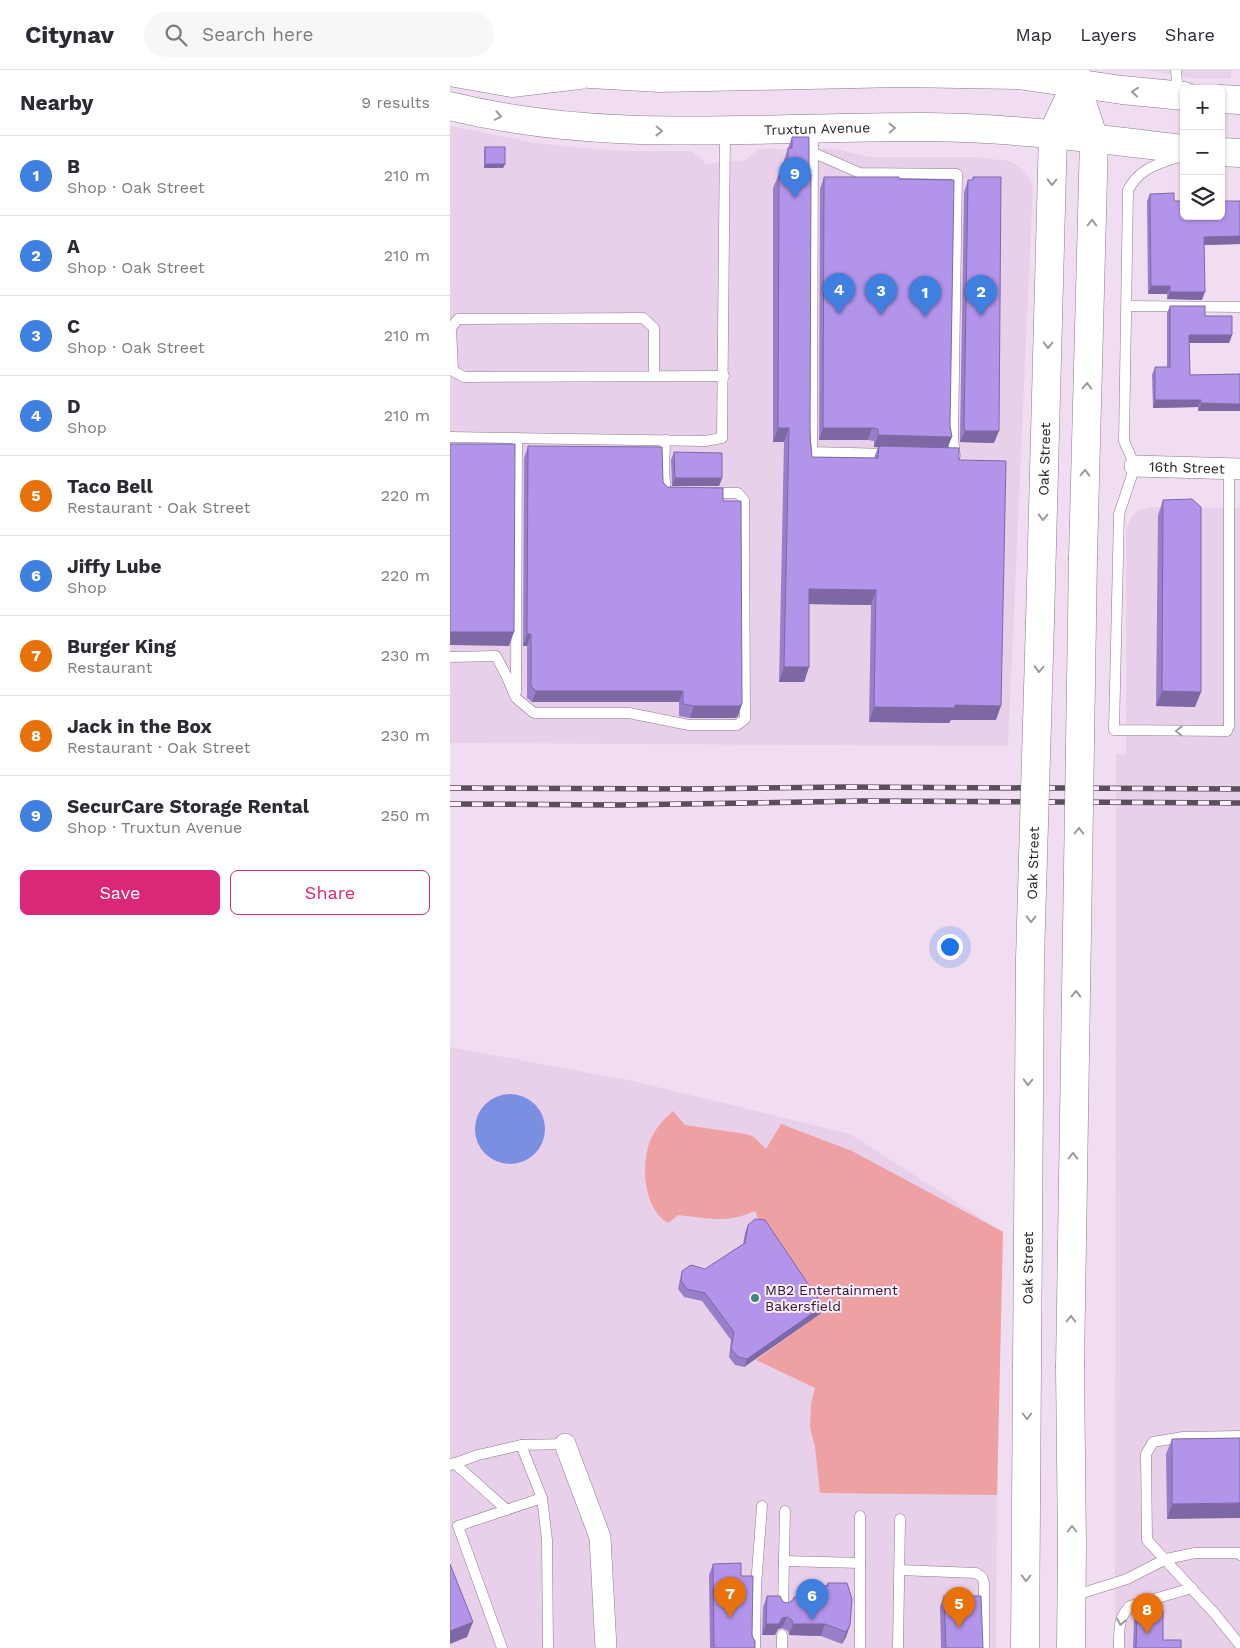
<!DOCTYPE html>
<meta charset="utf-8">
<style>
:root{--surface:#fff;--page:#f7f7f7;--text:#2b2b33;--muted:#7c7c81;--line:#e1e1e2;--accent:#db2777}
body{margin:0;font-family:"Work Sans",sans-serif;background:var(--page);color:var(--text)}
.controls{position:absolute;right:15px;top:15px;display:grid;overflow:hidden;border-radius:8px;box-shadow:0 1px 4px #0004}
.controls button{width:45px;height:45px;display:grid;place-items:center;padding:0;border:0;border-bottom:1px solid var(--line);background:var(--surface);color:var(--text);font:25px sans-serif}
.you{position:absolute;left:499px;top:876px;width:18px;height:18px;margin:-12px;border:4px solid #fff;border-radius:50%;background:#1a73e8;box-shadow:0 0 0 8px #1a73e833}
.badge{display:grid;place-items:center;width:32px;height:32px;border-radius:50%;background:var(--accent);color:#fff;font-size:16px;font-weight:700}
.pin{position:absolute;translate:-50% -41px;filter:drop-shadow(0 1px 2px #0008)}
.pin::after{content:'';position:absolute;top:26px;width:18px;height:15px;background:inherit;clip-path:polygon(0 0,100% 0,50% 100%)}
.list{margin:0;padding:0;list-style:none}
h2{display:flex;justify-content:space-between;align-items:center;height:65px;margin:0;padding:0 20px;font-size:21px}
h2 small{font-size:16px;font-weight:400;color:var(--muted)}
.list li{display:grid;grid-template-columns:32px 1fr auto;gap:15px;align-items:center;box-sizing:border-box;height:80px;padding:0 20px;border-top:1px solid var(--line)}
.list b{display:block;font-size:19px;white-space:nowrap}
.list p{margin:0;font-size:16px;white-space:nowrap;color:var(--muted)}
.list em{font-size:16px;font-style:normal;color:var(--muted)}
.actions{display:flex;gap:10px;padding:15px 20px}
.actions a{flex:1;padding:11px 0;border:1px solid var(--accent);border-radius:8px;text-align:center;font-size:18px;color:var(--accent)}
.actions .main{background:var(--accent);color:#fff}
.icon{flex:none;width:28px;height:28px;fill:none;stroke:currentColor;stroke-width:2;stroke-linecap:round;stroke-linejoin:round}
.map{position:relative;flex:none;width:790px;height:1578px;overflow:hidden}
header{display:flex;align-items:center;gap:30px;box-sizing:border-box;height:70px;padding:0 25px;background:var(--surface);border-bottom:1px solid var(--line)}
header strong{font-size:24px}
nav{display:flex;gap:28px;margin-inline-start:auto;font-size:18px}
.search{width:350px;height:45px;background:var(--page);display:flex;align-items:center;gap:12px;box-sizing:border-box;padding:0 18px;border-radius:28px;color:var(--muted);font-size:19px}
main{display:flex}
aside{flex:1;background:var(--surface)}
.map>svg:first-child{display:block}
.built{fill:#e9d0ea}
.green{fill:#eda1a2}
.water{fill:#7a8ee2}
.lines{fill:none;stroke-linecap:round;stroke-linejoin:round}
.lane-casing{stroke:#8b798b;stroke-width:11}
.street-casing{stroke:#8b798b;stroke-width:22}
.secondary-casing{stroke:#8b798b;stroke-width:29}
.lane{stroke:#fff;stroke-width:10}
.street{stroke:#fff;stroke-width:21}
.secondary{stroke:#fff;stroke-width:28}
.rail-casing{stroke:#594f59;stroke-width:5.5}
.rail{stroke:#feebff;stroke-width:4;stroke-dasharray:11;stroke-linecap:butt}
.secondary-bridge-casing{stroke:#8b798b;stroke-width:29;stroke-linecap:butt}
.secondary-bridge{stroke:#fff;stroke-width:28}
.wall{fill:#997fca}
.shaded-wall{fill:#7d68a4}
.building{fill:#b294eb;stroke:#7d68a4}
.oneway{stroke:#9e9b9e}
.poi-dot{fill:#3f8785;stroke:#feebff;stroke-width:2}
.labels{text-anchor:middle;dominant-baseline:central;stroke-width:4;stroke-linejoin:round;paint-order:stroke}
.street-label{font-size:14px;fill:#282128;stroke:#feebff}
.poi-label{font-size:14px;fill:#282128;stroke:#feebff;text-anchor:start}
</style>
<header>
<strong>Citynav</strong>
<div class="search"><svg class="icon" aria-label="search" viewBox="0 0 24 24"><circle cx="10" cy="10" r="6"/><path d="M15 15l6 6"/></svg>Search here</div>
<nav><a>Map</a><a>Layers</a><a>Share</a></nav>
</header>
<main>
<aside>
<h2>Nearby<small>9 results</small></h2>
<ul class="list">
<li><span class="badge" style="background:#3f7fe0">1</span><div><b>B</b><p>Shop · Oak Street</p></div><em>210 m</em></li>
<li><span class="badge" style="background:#3f7fe0">2</span><div><b>A</b><p>Shop · Oak Street</p></div><em>210 m</em></li>
<li><span class="badge" style="background:#3f7fe0">3</span><div><b>C</b><p>Shop · Oak Street</p></div><em>210 m</em></li>
<li><span class="badge" style="background:#3f7fe0">4</span><div><b>D</b><p>Shop</p></div><em>210 m</em></li>
<li><span class="badge" style="background:#e8710a">5</span><div><b>Taco Bell</b><p>Restaurant · Oak Street</p></div><em>220 m</em></li>
<li><span class="badge" style="background:#3f7fe0">6</span><div><b>Jiffy Lube</b><p>Shop</p></div><em>220 m</em></li>
<li><span class="badge" style="background:#e8710a">7</span><div><b>Burger King</b><p>Restaurant</p></div><em>230 m</em></li>
<li><span class="badge" style="background:#e8710a">8</span><div><b>Jack in the Box</b><p>Restaurant · Oak Street</p></div><em>230 m</em></li>
<li><span class="badge" style="background:#3f7fe0">9</span><div><b>SecurCare Storage Rental</b><p>Shop · Truxtun Avenue</p></div><em>250 m</em></li>
</ul>
<div class="actions"><a class="main">Save</a><a>Share</a></div>
</aside>
<div class="map">
<svg width="790" height="1578" viewBox="0 0 790 1578">
<rect width="100%" height="100%" fill="#f1ddf1"/>
<g class="built">
<polygon points="693,0 781,0 781,8 745,8"/>
<polygon points="0,56 80,72 130,78 180,81 241,81 257,94 296,90 308,79 386,79 419,87 522,87 560,91 573,100 583,114 558,676 0,673"/>
<polygon points="700,437 790,438 790,1578 665,1578 666,684 676,684 676,458 683,445 690,440"/>
<polygon points="0,977 183,1011 400,1064 553,1162 547,1425 546,1578 0,1578"/>
</g>
<path class="green" d="M 223,1041 L 235,1055 L 296,1064 L 304,1067 L 316,1079 L 331,1054 L 402,1081 L 553,1162 L 547,1425 L 370,1423 L 365,1377 L 360,1357 L 361,1334 L 365,1318 L 306,1290 L 370,1244 L 312,1158 L 305,1141 C 276,1154 258,1148 228,1145 L 218,1153 C 193,1139 191,1095 200,1071 C 205,1059 213,1050 223,1041 Z"/>
<circle class="water" cx="60" cy="1059" r="35"/>
<g class="lines">
<g class="lane-casing">
<g id="lane">
<polyline points="726,0 728,24"/>
<polyline points="363,60 362,382 439,384"/>
<polyline points="364,83 410,103 507,104 503,368 505,386 501,386"/>
<path d="M 728,87 C 706,95 690,98 678,120 L 674,371 L 685,396 L 669,444 L 664,660 L 777,661 L 779,656 L 779,399"/>
<polyline points="677,236 790,237"/>
<polyline points="204,306 204,258 193,248 8,249 1,258 3,301 14,307 274,306"/>
<polyline points="0,367 255,371 272,368 275,62"/>
<polyline points="215,370 214,402 216,423 222,423"/>
<polyline points="0,587 46,586 57,607 66,628 84,643 179,643 239,655 287,655 295,649 294,430 288,423 261,423"/>
<polyline points="66,622 67,368"/>
<polyline points="790,1366 733,1367 703,1372 696,1384 697,1470 765,1544 790,1575"/>
<polyline points="71,1375 92,1428 97,1470 98,1578"/>
<polyline points="4,1393 57,1440"/>
<polyline points="0,1395 28,1385 71,1375 115,1374"/>
<polyline points="410,1446 410,1578"/>
<polyline points="334,1491 410,1493"/>
<polyline points="449,1500 526,1503 532,1507 534,1513 534,1578"/>
<polyline points="623,1526 677,1509 716,1489 745,1483 789,1483 790,1485"/>
<polyline points="333,1538 335,1441"/>
<polyline points="52,1578 8,1456 92,1428"/>
<polyline points="305,1578 306,1516 312,1436"/>
<polyline points="332,1578 332,1565"/>
<polyline points="448,1578 450,1449"/>
<path d="M 669,1578 C 669,1562 668,1547 680,1536 L 742,1518"/>
</g>
</g>
<g class="street-casing">
<g id="street">
<path id="s1" d="M 685,396 L 790,399"/>
<polyline points="115,1374 150,1467 156,1578"/>
</g>
</g>
<g class="secondary-casing">
<g id="secondary">
<polyline points="108,0 141,4 210,8 451,3 568,5 672,20 734,26"/>
<polyline points="0,2 62,13 129,5"/>
<polyline points="626,4 626,14 644,69 633,487"/>
<polyline points="771,29 790,30"/>
<path id="s2" d="M 0,36 C 157,75 318,56 478,57 C 564,58 649,69 734,79"/>
<polyline points="771,82 790,83"/>
<path id="s3" d="M 590,551 L 603,63 L 626,14"/>
<polyline points="620,1297 622,1477 621,1578"/>
<polyline points="575,1578 577,1297"/>
</g>
</g>
<use href="#lane" class="lane"/>
<use href="#street" class="street"/>
<use href="#secondary" class="secondary"/>
<g class="rail-casing">
<g id="rail">
<polyline points="0,718 244,719 394,717 790,719"/>
<polyline points="0,734 169,735 414,731 790,733"/>
</g>
</g>
<use href="#rail" class="rail"/>
<g class="secondary-bridge-casing">
<g id="secondary-bridge">
<path id="s4" d="M 577,1297 L 580,889 L 590,551"/>
<polyline points="620,1297 633,487"/>
</g>
</g>
<use href="#secondary-bridge" class="secondary-bridge"/>
</g>
<g class="wall">
<polygon points="342,67 362,387 424,388 428,377 424,377 424,371 418,370 369,370 370,119 374,107 498,378 509,390 546,650 501,650 499,653 419,652 421,535 359,534 359,597 354,612 329,612 334,372 323,372 323,118 329,104 333,104 333,93"/>
<polygon points="35,77 55,94 53,98 34,98 34,81"/>
<polygon points="523,107 544,373 510,372 510,368 514,122 518,110 522,110"/>
<polygon points="700,124 724,131 790,131 790,174 754,175 752,230 717,229 717,224 698,224 697,131"/>
<polygon points="720,236 755,246 782,265 779,273 739,273 740,305 790,304 748,341 748,337 703,338 702,305 705,297 717,297 717,243"/>
<polygon points="78,376 213,412 217,417 273,431 288,646 285,648 240,648 229,646 229,632 82,632 77,628 77,576 73,576 74,388"/>
<polygon points="224,382 272,408 269,416 222,416 221,390"/>
<polygon points="713,430 745,637 706,636 708,445"/>
<polygon points="298,1155 373,1236 370,1244 294,1297 285,1295 279,1287 281,1270 252,1231 234,1227 228,1219 230,1209 232,1201 255,1199 293,1174 295,1163"/>
<polygon points="790,1368 717,1449 716,1384 722,1369"/>
<polygon points="263,1494 291,1506 305,1578 260,1578 259,1505"/>
<polygon points="378,1513 400,1555 396,1567 392,1574 371,1566 339,1565 338,1561 332,1558 328,1559 325,1565 312,1565 313,1537 317,1526 338,1533 368,1527 372,1516 376,1516"/>
<polygon points="494,1526 533,1578 491,1578 490,1537"/>
<polygon points="687,1542 713,1570 731,1578 683,1578 684,1550"/>
</g>
<g class="shaded-wall">
<polygon points="35,94 55,94 53,98 34,98"/>
<polygon points="790,166 790,174 751,175 754,167"/>
<polygon points="701,216 720,216 717,224 698,224"/>
<polygon points="720,222 755,222 752,230 717,229"/>
<polygon points="739,265 782,265 779,273 736,273"/>
<polygon points="705,330 751,330 748,337 703,338"/>
<polygon points="751,333 790,334 790,341 748,341"/>
<polygon points="328,358 339,358 334,372 323,372"/>
<polygon points="373,358 422,358 418,370 369,370"/>
<polygon points="515,361 549,361 544,373 510,372"/>
<polygon points="428,365 502,367 497,379 424,377"/>
<polygon points="225,408 272,408 269,416 222,416"/>
<polygon points="359,519 426,520 421,535 354,534"/>
<polygon points="0,562 64,562 59,576 0,575"/>
<polygon points="77,564 81,564 77,576 73,576"/>
<polygon points="334,597 359,597 354,612 329,612"/>
<polygon points="86,621 233,621 229,632 82,632"/>
<polygon points="712,621 751,622 745,637 706,636"/>
<polygon points="292,634 288,646 285,648 240,648 244,636"/>
<polygon points="505,635 551,636 546,650 501,650 499,653 419,652 424,637"/>
<polygon points="373,1236 370,1244 294,1297 297,1289"/>
<polygon points="790,1433 790,1448 717,1449 722,1434"/>
<polygon points="337,1547 332,1558 328,1559 325,1565 312,1565 316,1554"/>
<polygon points="23,1552 17,1567 0,1574 0,1561"/>
<polygon points="343,1554 375,1554 371,1566 339,1565"/>
<polygon points="400,1555 396,1567 392,1574 396,1562"/>
</g>
<g class="building">
<polygon points="342,67 359,67 359,104 361,104 360,367 362,387 428,388 429,376 509,378 509,390 556,391 551,636 505,635 505,638 424,637 426,520 359,519 359,597 334,597 339,358 328,358 329,104 338,104 338,78 342,78"/>
<rect x="35" y="77" width="20" height="17"/>
<polygon points="374,107 449,107 449,109 504,110 500,356 502,367 428,365 428,359 422,358 373,358"/>
<polygon points="523,107 551,107 549,361 515,361 514,356 518,110 523,110"/>
<polygon points="724,123 724,131 734,131 734,146 771,146 771,131 790,131 790,166 754,167 755,222 720,222 720,216 701,216 700,124"/>
<polygon points="720,236 755,236 755,246 782,246 782,265 739,265 740,305 790,304 790,334 751,333 751,330 705,330 705,297 720,297"/>
<polygon points="0,374 65,374 64,562 0,562"/>
<polygon points="78,376 212,377 213,412 217,417 273,418 273,431 291,431 292,634 289,636 244,636 233,634 233,621 86,621 81,616 81,564 77,564"/>
<polygon points="224,382 272,383 272,408 225,408"/>
<polygon points="742,429 751,437 751,622 712,621 713,430"/>
<polygon points="305,1149 315,1150 373,1236 297,1289 288,1287 281,1279 284,1262 255,1223 237,1219 231,1211 232,1201 241,1195 255,1199 295,1173 298,1155"/>
<polygon points="790,1368 790,1433 722,1434 722,1369"/>
<polygon points="291,1493 291,1506 303,1506 302,1566 305,1571 305,1578 264,1578 263,1494"/>
<polygon points="0,1494 23,1552 0,1561"/>
<polygon points="378,1513 397,1513 402,1529 400,1555 396,1562 375,1554 343,1554 342,1550 337,1547 332,1548 329,1554 316,1554 317,1526 330,1526 333,1532 338,1533 343,1530 344,1527 372,1527 372,1516 378,1516"/>
<polygon points="494,1526 531,1526 533,1578 496,1578"/>
<polygon points="713,1541 713,1570 731,1570 731,1578 686,1578 687,1542"/>
</g>
<defs><path id="oneway-chevron" d="M-2-3.5L2.5 0L-2 3.5" fill="none" stroke-width="1.6" stroke-linecap="round" stroke-linejoin="round" transform="scale(1.25)"/></defs>
<g class="oneway">
<use href="#oneway-chevron" transform="translate(685 22) rotate(-175)"/>
<use href="#oneway-chevron" transform="translate(48 46) rotate(11)"/>
<use href="#oneway-chevron" transform="translate(442 58) rotate(-1)"/>
<use href="#oneway-chevron" transform="translate(209 61) rotate(1)"/>
<use href="#oneway-chevron" transform="translate(602 112) rotate(91)"/>
<use href="#oneway-chevron" transform="translate(642 153) rotate(-88)"/>
<use href="#oneway-chevron" transform="translate(598 275) rotate(91)"/>
<use href="#oneway-chevron" transform="translate(637 316) rotate(-89)"/>
<use href="#oneway-chevron" transform="translate(635 403) rotate(-88)"/>
<use href="#oneway-chevron" transform="translate(593 447) rotate(92)"/>
<use href="#oneway-chevron" transform="translate(589 599) rotate(92)"/>
<use href="#oneway-chevron" transform="translate(729 661) rotate(-179)"/>
<use href="#oneway-chevron" transform="translate(629 761) rotate(-89)"/>
<use href="#oneway-chevron" transform="translate(581 849) rotate(91)"/>
<use href="#oneway-chevron" transform="translate(626 924) rotate(-89)"/>
<use href="#oneway-chevron" transform="translate(578 1012) rotate(91)"/>
<use href="#oneway-chevron" transform="translate(623 1086) rotate(-89)"/>
<use href="#oneway-chevron" transform="translate(621 1249) rotate(-89)"/>
<use href="#oneway-chevron" transform="translate(577 1346) rotate(90)"/>
<use href="#oneway-chevron" transform="translate(622 1459) rotate(-90)"/>
<use href="#oneway-chevron" transform="translate(576 1508) rotate(91)"/>
<use href="#oneway-chevron" transform="translate(671 1552) rotate(100)"/>
</g>
<circle class="poi-dot" cx="305" cy="1228" r="5"/>
<g class="labels">
<g class="street-label">
<text stroke="none"><textPath href="#s2" startOffset="369">Truxtun Avenue</textPath></text>
<text stroke="none"><textPath href="#s3" startOffset="162">Oak Street</textPath></text>
<text stroke="none"><textPath href="#s1" startOffset="52">16th Street</textPath></text>
<text stroke="none"><textPath href="#s4" startOffset="504">Oak Street</textPath></text>
<text stroke="none"><textPath href="#s4" startOffset="99">Oak Street</textPath></text>
</g>
<g class="poi-label">
<text x="315" y="1220">MB2 Entertainment<tspan x="315" dy="16">Bakersfield</tspan></text>
</g>
</g>
</svg>
<div class="controls">
<button>+</button>
<button>−</button>
<button><svg class="icon" aria-label="layers" viewBox="0 0 24 24"><path d="M12 4l9 5-9 5-9-5zM3 14l9 5 9-5"/></svg></button>
</div>
<div class="you"></div>
<div class="pin badge" style="left:475px;top:247px;background:#3f7fe0">1</div>
<div class="pin badge" style="left:531px;top:246px;background:#3f7fe0">2</div>
<div class="pin badge" style="left:431px;top:245px;background:#3f7fe0">3</div>
<div class="pin badge" style="left:389px;top:244px;background:#3f7fe0">4</div>
<div class="pin badge" style="left:509px;top:1558px;background:#e8710a">5</div>
<div class="pin badge" style="left:362px;top:1550px;background:#3f7fe0">6</div>
<div class="pin badge" style="left:280px;top:1548px;background:#e8710a">7</div>
<div class="pin badge" style="left:697px;top:1564px;background:#e8710a">8</div>
<div class="pin badge" style="left:345px;top:128px;background:#3f7fe0">9</div>
</div>
</main>
